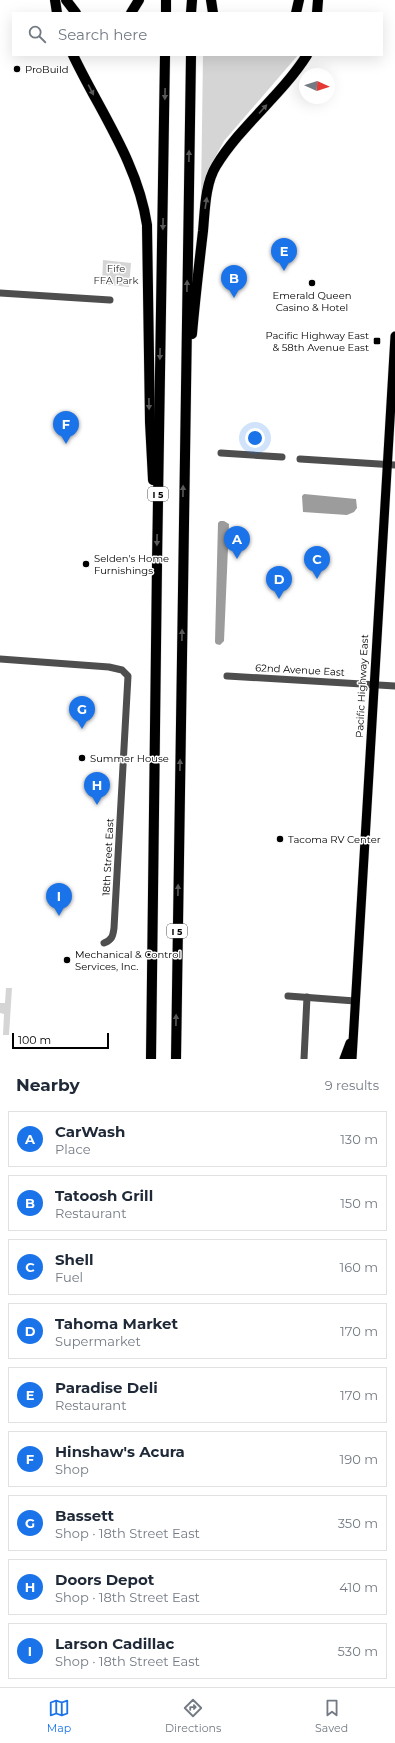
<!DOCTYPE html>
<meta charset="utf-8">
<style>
:root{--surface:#fff;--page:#f2f2f3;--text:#1f2937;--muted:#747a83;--line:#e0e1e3;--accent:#1a73e8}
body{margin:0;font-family:Montserrat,sans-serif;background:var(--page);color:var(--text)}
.compass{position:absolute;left:299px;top:68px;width:36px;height:36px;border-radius:50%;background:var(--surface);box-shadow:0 4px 16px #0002;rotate:93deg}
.scale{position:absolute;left:12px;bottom:10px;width:97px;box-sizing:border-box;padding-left:4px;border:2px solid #000;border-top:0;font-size:11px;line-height:14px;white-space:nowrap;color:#000;-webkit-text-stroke:3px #fff;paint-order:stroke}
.you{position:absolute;left:255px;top:438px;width:14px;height:14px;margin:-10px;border:3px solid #fff;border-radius:50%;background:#1a73e8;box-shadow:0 0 0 6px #1a73e833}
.badge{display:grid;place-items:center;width:26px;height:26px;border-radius:50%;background:var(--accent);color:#fff;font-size:13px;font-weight:700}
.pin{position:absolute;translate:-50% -33px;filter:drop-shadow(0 1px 2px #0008)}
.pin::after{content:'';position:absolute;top:21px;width:14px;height:12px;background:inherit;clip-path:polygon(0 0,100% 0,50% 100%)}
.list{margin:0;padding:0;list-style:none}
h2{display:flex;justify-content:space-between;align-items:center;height:52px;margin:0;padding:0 16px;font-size:17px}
h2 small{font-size:13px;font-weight:400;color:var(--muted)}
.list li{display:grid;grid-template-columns:26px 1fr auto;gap:12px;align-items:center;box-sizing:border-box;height:56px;margin:0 8px 8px;padding:0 8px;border:1px solid var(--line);border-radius:0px}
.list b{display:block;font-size:15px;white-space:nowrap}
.list p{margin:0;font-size:13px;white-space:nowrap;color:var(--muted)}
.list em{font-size:13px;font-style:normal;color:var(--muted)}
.icon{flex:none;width:22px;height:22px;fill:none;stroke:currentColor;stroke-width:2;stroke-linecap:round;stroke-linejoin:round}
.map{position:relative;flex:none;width:395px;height:1059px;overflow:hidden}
.search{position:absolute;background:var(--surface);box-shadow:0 4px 16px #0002;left:12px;right:12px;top:12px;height:44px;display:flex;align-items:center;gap:10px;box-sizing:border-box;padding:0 14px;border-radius:0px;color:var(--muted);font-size:15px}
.sheet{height:628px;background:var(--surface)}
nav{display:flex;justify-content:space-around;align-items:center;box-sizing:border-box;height:56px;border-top:1px solid var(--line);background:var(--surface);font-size:11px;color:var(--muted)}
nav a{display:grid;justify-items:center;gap:2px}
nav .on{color:var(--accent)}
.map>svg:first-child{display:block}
.green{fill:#d5d5d5}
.water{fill:#9c9c9c}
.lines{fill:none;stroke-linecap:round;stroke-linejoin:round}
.major-casing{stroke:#dbdbdb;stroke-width:10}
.highway-casing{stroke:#dbdbdb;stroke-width:11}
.minor{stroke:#4e4e4e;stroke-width:7}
.major{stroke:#000;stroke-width:9}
.highway{stroke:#000;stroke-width:10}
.oneway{fill:#595959}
.poi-dot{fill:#000;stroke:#fff;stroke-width:1.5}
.labels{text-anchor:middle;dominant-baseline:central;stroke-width:3;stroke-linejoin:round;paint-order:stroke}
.shield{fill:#fff;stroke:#4c4c4c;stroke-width:1}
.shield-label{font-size:9px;font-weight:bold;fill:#000}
.poi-label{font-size:10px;fill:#000;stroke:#fff;text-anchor:start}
.park-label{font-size:10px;fill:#2c2c2c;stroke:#fff}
.street-label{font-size:10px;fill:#000;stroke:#fff}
</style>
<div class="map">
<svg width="395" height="1059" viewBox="0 0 395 1059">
<rect width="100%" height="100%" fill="#fff"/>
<g class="green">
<polygon points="203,55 298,55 224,141 212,163 202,198 201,198"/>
<polygon points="103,260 131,263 129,287 102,284"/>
<polygon points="6,988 12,988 9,1035 3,1035 4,1014 0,1013 0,1003 5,1003"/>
</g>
<g class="water">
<polygon points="304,494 356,499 357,508 354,512 347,515 303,512 302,496"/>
<polygon points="220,521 224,521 229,524 224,641 220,645 216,644 215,642 218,523"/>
</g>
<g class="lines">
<g class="major-casing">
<g id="major">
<polyline points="344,1059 350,1043"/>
<polyline points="352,1059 395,336"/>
</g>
</g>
<g class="highway-casing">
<g id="highway">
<polyline points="55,0 57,13"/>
<polyline points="66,0 76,13"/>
<polyline points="211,0 213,13"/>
<polyline points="131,13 139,0"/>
<polyline points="166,13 166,0"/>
<polyline points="191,13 192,0"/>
<polyline points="296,13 299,0"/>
<polyline points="317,13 318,0"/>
<path d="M 73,55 C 99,110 138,163 147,225 L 150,422 L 153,480"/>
<path d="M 192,334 C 195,300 199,265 203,231 C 205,210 205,184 216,166 C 241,125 281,96 307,55"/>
<polyline points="151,1059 157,564 165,55"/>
<polyline points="176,1059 191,55"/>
</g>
</g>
<g class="minor">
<polyline points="0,293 110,300"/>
<polyline points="221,453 282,457"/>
<polyline points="300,459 395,465"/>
<path d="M 0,659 L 109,667 L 122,670 L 128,676 L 114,928 C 113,936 112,940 104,943"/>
<polyline points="227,676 395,686"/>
<polyline points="288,996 355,1001"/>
<polyline points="304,1059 307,997"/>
</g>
<use href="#major" class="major"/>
<use href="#highway" class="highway"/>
</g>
<defs><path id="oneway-solid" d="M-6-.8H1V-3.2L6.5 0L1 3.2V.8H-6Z"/></defs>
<g class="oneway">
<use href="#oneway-solid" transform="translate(91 90) rotate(63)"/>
<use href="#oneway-solid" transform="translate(165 94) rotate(91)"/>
<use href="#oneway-solid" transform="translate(263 109) rotate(-48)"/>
<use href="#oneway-solid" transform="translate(189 156) rotate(-89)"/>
<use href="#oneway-solid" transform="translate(206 203) rotate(-81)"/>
<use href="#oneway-solid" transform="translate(163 224) rotate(91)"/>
<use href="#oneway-solid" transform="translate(187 286) rotate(-89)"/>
<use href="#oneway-solid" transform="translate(160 354) rotate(91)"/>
<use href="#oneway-solid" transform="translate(149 404) rotate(89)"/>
<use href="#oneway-solid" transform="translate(183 491) rotate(-89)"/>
<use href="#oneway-solid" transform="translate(157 540) rotate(91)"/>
<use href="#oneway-solid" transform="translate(182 635) rotate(-89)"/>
<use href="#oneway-solid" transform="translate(180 765) rotate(-89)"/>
<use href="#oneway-solid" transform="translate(178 890) rotate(-89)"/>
<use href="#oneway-solid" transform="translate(176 1020) rotate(-89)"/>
</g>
<g class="poi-dot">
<circle cx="17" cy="69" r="4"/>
<circle cx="312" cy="283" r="4"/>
<rect x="373" y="337" width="8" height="8" rx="2"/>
<circle cx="86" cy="564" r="4"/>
<circle cx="82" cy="758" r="4"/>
<circle cx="280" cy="839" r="4"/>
<circle cx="67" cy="960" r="4"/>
</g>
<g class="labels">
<g class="shield">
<rect x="148" y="487" width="20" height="14" rx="3"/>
<rect x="167" y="924" width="20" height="14" rx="3"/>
</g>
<g class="shield-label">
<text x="158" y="494">I 5</text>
<text x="177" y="931">I 5</text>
</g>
<g class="poi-label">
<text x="25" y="69">ProBuild</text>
<text x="312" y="295" text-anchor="middle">Emerald Queen<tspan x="312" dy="12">Casino &amp; Hotel</tspan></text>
<text x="369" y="335" text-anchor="end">Pacific Highway East<tspan x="369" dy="12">&amp; 58th Avenue East</tspan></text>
<text x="94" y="558">Selden's Home<tspan x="94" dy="12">Furnishings</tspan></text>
<text x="90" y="758">Summer House</text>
<text x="288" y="839">Tacoma RV Center</text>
<text x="75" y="954">Mechanical &amp; Control<tspan x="75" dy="12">Services, Inc.</tspan></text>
</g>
<g class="park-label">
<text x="116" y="268">Fife<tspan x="116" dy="12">FFA Park</tspan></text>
</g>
<g class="street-label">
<text transform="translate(300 670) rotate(3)">62nd Avenue East</text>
<text transform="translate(362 686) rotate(-87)">Pacific Highway East</text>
<text transform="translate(108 857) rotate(-87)">18th Street East</text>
</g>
</g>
</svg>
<svg class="compass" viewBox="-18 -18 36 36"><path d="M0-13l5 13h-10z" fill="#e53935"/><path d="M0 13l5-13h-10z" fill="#747a83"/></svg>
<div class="scale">100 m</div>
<div class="you"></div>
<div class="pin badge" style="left:237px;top:559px">A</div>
<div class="pin badge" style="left:234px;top:298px">B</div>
<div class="pin badge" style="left:317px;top:579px">C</div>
<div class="pin badge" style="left:279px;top:599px">D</div>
<div class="pin badge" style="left:284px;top:271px">E</div>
<div class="pin badge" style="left:66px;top:444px">F</div>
<div class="pin badge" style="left:82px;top:729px">G</div>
<div class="pin badge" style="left:97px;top:805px">H</div>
<div class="pin badge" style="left:59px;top:916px">I</div>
<div class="search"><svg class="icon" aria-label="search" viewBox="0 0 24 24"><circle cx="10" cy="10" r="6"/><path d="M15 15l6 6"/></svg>Search here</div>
</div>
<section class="sheet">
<h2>Nearby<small>9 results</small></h2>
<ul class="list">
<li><span class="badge">A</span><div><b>CarWash</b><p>Place</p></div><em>130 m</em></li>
<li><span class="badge">B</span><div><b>Tatoosh Grill</b><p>Restaurant</p></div><em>150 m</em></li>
<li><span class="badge">C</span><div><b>Shell</b><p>Fuel</p></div><em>160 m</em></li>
<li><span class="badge">D</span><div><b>Tahoma Market</b><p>Supermarket</p></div><em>170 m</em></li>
<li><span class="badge">E</span><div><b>Paradise Deli</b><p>Restaurant</p></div><em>170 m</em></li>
<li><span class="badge">F</span><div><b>Hinshaw's Acura</b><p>Shop</p></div><em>190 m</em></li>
<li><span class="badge">G</span><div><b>Bassett</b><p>Shop · 18th Street East</p></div><em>350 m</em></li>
<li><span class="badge">H</span><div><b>Doors Depot</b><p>Shop · 18th Street East</p></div><em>410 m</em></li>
<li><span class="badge">I</span><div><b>Larson Cadillac</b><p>Shop · 18th Street East</p></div><em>530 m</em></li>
</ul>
</section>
<nav>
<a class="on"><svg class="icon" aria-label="map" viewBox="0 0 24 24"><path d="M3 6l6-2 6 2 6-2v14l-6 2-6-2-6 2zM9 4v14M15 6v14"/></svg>Map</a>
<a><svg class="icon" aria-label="directions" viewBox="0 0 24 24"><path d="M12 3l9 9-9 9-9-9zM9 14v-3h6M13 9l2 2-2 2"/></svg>Directions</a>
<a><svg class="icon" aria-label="saved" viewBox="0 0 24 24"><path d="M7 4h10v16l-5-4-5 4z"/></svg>Saved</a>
</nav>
